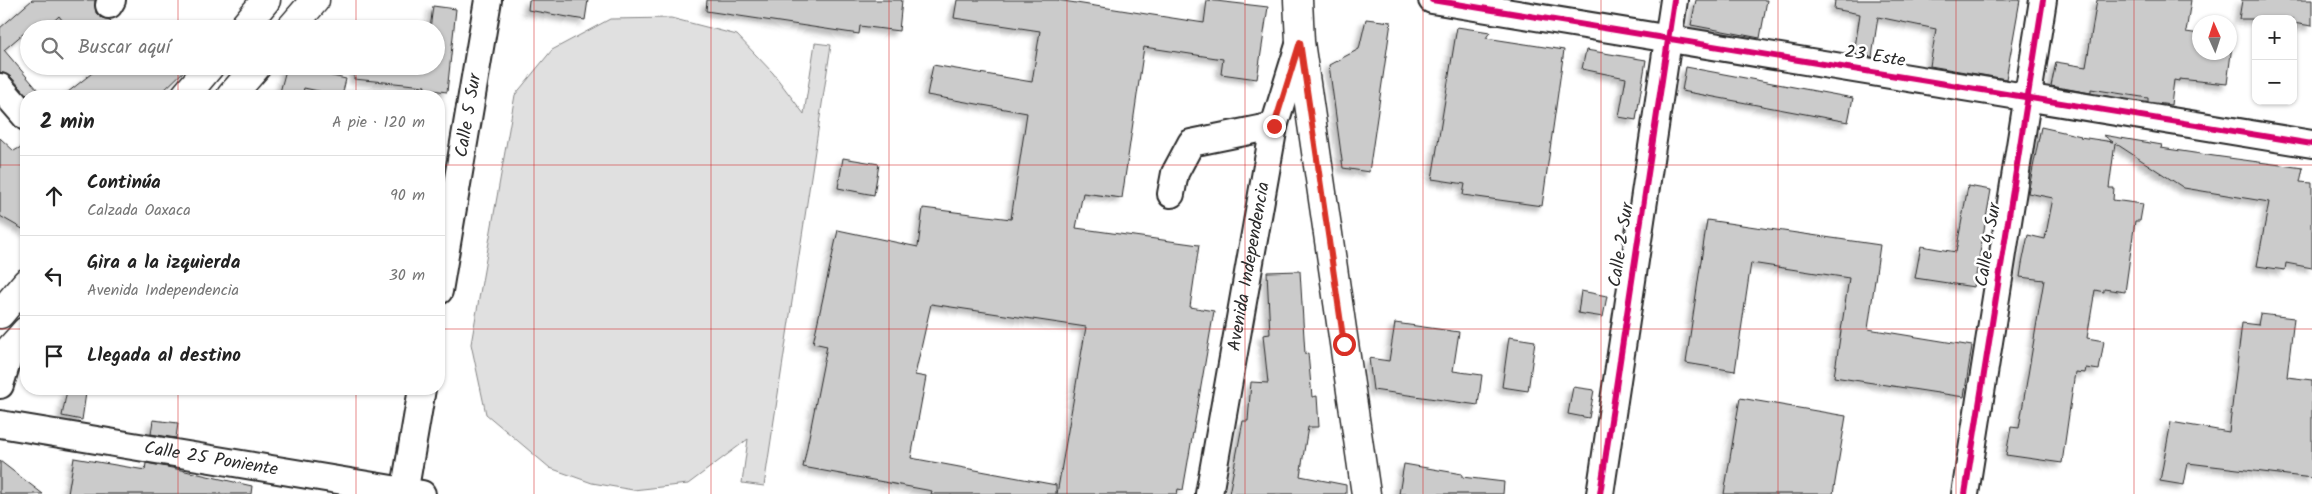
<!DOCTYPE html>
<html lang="es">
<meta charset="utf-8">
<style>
:root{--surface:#fff;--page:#f2f2f2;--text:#222;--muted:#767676;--line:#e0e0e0}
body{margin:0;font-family:Kalam,sans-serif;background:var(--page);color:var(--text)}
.controls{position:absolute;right:15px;top:15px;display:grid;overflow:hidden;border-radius:10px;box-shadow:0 1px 4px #0004}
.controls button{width:45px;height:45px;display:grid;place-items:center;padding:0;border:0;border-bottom:1px solid var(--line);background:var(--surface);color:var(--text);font:25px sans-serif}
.compass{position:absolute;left:2192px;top:15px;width:45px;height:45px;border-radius:50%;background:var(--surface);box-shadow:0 1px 4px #0004;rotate:357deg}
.stop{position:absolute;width:15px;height:15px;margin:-11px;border:4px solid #d93025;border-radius:50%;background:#fff}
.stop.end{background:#d93025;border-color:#fff;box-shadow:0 1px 5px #0008}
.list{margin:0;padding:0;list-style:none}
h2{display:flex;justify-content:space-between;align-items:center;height:65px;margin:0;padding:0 20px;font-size:21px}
h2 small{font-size:16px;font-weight:400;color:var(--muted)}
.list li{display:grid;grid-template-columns:32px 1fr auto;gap:15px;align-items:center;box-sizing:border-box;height:80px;padding:0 20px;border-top:1px solid var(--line)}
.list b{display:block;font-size:19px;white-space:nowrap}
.list p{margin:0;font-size:16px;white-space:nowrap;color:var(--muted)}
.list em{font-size:16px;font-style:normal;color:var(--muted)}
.icon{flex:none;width:28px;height:28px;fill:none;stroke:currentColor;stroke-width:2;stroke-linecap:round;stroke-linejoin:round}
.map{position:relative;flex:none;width:2312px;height:494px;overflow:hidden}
.search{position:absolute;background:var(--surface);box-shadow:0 1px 4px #0004;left:20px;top:20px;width:425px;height:55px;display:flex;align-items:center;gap:12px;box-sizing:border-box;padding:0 18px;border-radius:28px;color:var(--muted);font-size:19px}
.panel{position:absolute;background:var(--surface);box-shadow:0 1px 4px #0004;left:20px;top:90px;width:425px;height:305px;border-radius:20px}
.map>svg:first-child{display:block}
.green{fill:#e0e0e0;stroke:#868686}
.building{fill:#cbcbcb;stroke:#2b2b2b;filter:url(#shadow)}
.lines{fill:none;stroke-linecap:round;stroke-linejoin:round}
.minor-casing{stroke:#2b2b2b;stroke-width:30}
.major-casing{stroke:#2b2b2b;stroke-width:31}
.minor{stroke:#fff;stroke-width:26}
.major{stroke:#fff;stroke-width:28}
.cycleway-casing{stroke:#fff;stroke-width:9}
.cycleway{stroke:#d6006c;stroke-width:6}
.route{stroke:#d93025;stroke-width:6}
.grid{fill:none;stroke:#d62828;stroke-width:1;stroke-opacity:0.55}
.labels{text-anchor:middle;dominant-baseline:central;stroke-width:5;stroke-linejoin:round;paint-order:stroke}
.street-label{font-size:18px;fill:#2b2b2b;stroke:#fff}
</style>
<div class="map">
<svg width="2312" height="494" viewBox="0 0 2312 494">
<defs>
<filter id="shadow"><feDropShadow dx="-4.5" dy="4.5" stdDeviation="2.5" flood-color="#0004"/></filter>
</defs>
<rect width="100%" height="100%" fill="#fff"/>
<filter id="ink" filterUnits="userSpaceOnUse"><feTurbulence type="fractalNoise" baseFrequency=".02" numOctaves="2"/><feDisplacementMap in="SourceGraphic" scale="10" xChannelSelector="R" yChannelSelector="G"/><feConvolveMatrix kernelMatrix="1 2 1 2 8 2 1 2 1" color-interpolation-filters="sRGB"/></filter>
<g filter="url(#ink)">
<polygon class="green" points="671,18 737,35 773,73 804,114 815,43 831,45 764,486 742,483 748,439 688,484 633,490 592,483 550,468 486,414 471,344 515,95 552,50 610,19"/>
<g class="building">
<polygon points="32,0 95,0 96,13 102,18 110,20 117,29 69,29 59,16 45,29 38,21 4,50 43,96 28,96 11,77 0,72 0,28"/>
<polygon points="529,0 588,0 585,20 528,10"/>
<polygon points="707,0 902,0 899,31 860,26 859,34 706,11"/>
<polygon points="957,0 1057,0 1204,23 1207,0 1268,7 1257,79 1221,74 1223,59 1144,47 1122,198 1083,193 1076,228 1199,245 1190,307 1214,311 1183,490 1178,489 1177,494 1057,494 1086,327 931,304 915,375 926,377 911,458 1056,485 1056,494 931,494 932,491 803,467 827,346 813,343 838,230 918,247 923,208 1011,219 1027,113 927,95 933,65 1032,82 1040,31 954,18"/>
<polygon points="1696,0 1767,0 1760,38 1691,25"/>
<polygon points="1835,0 2020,0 2006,79 1930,66 1936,29 1878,17 1872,57 1854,54 1860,14 1834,9"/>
<polygon points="2097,0 2191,0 2186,32 2200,34 2200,52 2230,52 2230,37 2233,38 2227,84 2179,79 2179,81 2174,80 2171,105 2148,102 2148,98 2091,89 2091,93 2051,86 2056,62 2086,67"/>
<polygon points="2242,0 2312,0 2312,26 2293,23 2293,19 2239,19"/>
<polygon points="433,6 456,9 447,92 424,89 425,86 354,79 354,66 436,66 436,29 430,29"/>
<polygon points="1366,19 1391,22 1369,172 1343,168 1329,65 1359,49"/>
<polygon points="1457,27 1490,32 1486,38 1564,50 1542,206 1463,195 1465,184 1432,179"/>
<polygon points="1586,50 1646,60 1636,120 1619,117 1626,78 1582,69"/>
<polygon points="101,66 189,66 158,96 63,96"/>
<polygon points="287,66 346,79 342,96 304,88 302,96 279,96"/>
<polygon points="1686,67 1853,98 1848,122 1682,91"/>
<polygon points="2041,127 2081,136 2080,137 2113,142 2103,135 2162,145 2161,148 2214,156 2303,168 2300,182 2312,183 2312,268 2286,263 2285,270 2257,266 2269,202 2184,188 2115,143 2109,188 2114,188 2113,200 2143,204 2140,221 2135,221 2125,292 2104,289 2104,292 2095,290 2087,338 2104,341 2099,370 2086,368 2085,373 2075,372 2062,463 2006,455 2011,427 2019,428 2044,280 2020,277 2022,264 2028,235 2045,239 2053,198 2028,193"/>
<polygon points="0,138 14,151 26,144 26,231 0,216"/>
<polygon points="843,158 879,164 874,195 838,188"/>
<polygon points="1968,186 1991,190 1974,287 1915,278 1921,246 1956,252"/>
<polygon points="1707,220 1880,245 1868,329 1972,346 1964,397 1834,377 1849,278 1751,263 1735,371 1686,363"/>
<polygon points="1300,271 1305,354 1308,353 1312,397 1317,396 1319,427 1308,427 1300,476 1346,485 1346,494 1229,494 1243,421 1248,421 1251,382 1268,383 1263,335 1270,334 1267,272"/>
<polygon points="1581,291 1607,296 1603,317 1578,313"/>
<polygon points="2260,314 2294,318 2287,377 2312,380 2312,478 2188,463 2184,485 2160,481 2171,422 2229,432 2242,323 2258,325"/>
<polygon points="1395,323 1459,332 1453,371 1482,375 1478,405 1373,390 1369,358 1389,361"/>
<polygon points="1509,337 1535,341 1528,391 1502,387"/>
<polygon points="1573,387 1594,390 1589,418 1568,414"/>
<polygon points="67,390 86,393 82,420 62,416"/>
<polygon points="1740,398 1846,416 1833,494 1724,494"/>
<polygon points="153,420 178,423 176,438 151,434"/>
<polygon points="74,458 145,470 146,463 172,468 252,486 251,494 68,494"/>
<polygon points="0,461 22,478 43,494 0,494"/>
<polygon points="1404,464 1462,474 1462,477 1504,482 1503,494 1399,494"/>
</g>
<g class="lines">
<g class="minor-casing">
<g id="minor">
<polyline points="1432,0 2312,144"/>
<polyline points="109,5 112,0"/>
<polyline points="0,87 26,117"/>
<polyline points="1171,194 1175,173 1191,143 1274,126"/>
<path id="s1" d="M 439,291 L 488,0"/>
<polyline points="0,385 11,349"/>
<path id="s2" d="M 0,424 L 422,494"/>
<polyline points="404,494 422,389"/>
<path id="s3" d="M 1209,494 L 1274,126 L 1300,42"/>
<polyline points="1600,494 1674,0"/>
<polyline points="1965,494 2043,0"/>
</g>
</g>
<g class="major-casing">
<g id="major">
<polyline points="1298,0 1300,42 1366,494"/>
<polyline points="242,29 266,0"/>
<polyline points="290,29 315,0"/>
<polyline points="185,96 210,66"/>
<polyline points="231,96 257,66"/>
<polyline points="0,314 26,283"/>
<polyline points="0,360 26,331"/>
</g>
</g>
<use href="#minor" class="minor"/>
<use href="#major" class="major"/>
<g class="cycleway-casing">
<g id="cycleway">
<polyline points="1432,0 2312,144"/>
<polyline points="1600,494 1674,0"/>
<polyline points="1965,494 2043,0"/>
</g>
</g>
<use href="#cycleway" class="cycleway"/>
</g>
</g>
<g class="lines" filter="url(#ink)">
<polyline class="route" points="1274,126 1300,42 1344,344"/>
</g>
<path class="grid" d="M 178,0 L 178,29M 356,0 L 356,29M 534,0 L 534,494M 711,0 L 711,494M 889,0 L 889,494M 1067,0 L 1067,494M 1245,0 L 1245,494M 1423,0 L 1423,494M 1601,0 L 1601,494M 1778,0 L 1778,494M 1956,0 L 1956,494M 2134,0 L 2134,494M 178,66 L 178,96M 356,66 L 356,96M 0,165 L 26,165M 439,165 L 2312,165M 0,329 L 26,329M 439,329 L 2312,329M 178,389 L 178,494M 356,389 L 356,494"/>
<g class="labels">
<g class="street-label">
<text transform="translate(1875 57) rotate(9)">23 Este</text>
<text stroke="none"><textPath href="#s1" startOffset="178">Calle 5 Sur</textPath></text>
<text transform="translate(1622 245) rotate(-81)">Calle 2 Sur</text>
<text transform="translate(1989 245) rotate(-81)">Calle 4 Sur</text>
<text stroke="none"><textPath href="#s3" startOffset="231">Avenida Independencia</textPath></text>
<text stroke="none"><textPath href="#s2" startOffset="214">Calle 25 Poniente</textPath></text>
</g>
</g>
</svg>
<div class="controls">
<button>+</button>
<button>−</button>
</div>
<svg class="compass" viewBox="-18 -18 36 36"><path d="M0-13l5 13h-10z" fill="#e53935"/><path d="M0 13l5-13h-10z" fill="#767676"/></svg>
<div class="stop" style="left:1344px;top:344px"></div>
<div class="stop end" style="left:1274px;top:126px"></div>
<div class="search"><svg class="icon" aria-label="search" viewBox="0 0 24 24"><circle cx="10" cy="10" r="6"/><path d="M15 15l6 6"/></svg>Buscar aquí</div>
<section class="panel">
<h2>2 min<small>A pie · 120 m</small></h2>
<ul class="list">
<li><svg class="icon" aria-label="ahead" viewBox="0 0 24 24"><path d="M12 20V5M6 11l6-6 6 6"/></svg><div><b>Continúa</b><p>Calzada Oaxaca</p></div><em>90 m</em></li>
<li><svg class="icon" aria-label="left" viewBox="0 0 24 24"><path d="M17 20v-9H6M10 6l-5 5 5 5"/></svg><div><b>Gira a la izquierda</b><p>Avenida Independencia</p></div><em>30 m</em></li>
<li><svg class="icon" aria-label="arrive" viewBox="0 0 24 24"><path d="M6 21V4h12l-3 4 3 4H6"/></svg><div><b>Llegada al destino</b></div></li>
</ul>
</section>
</div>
